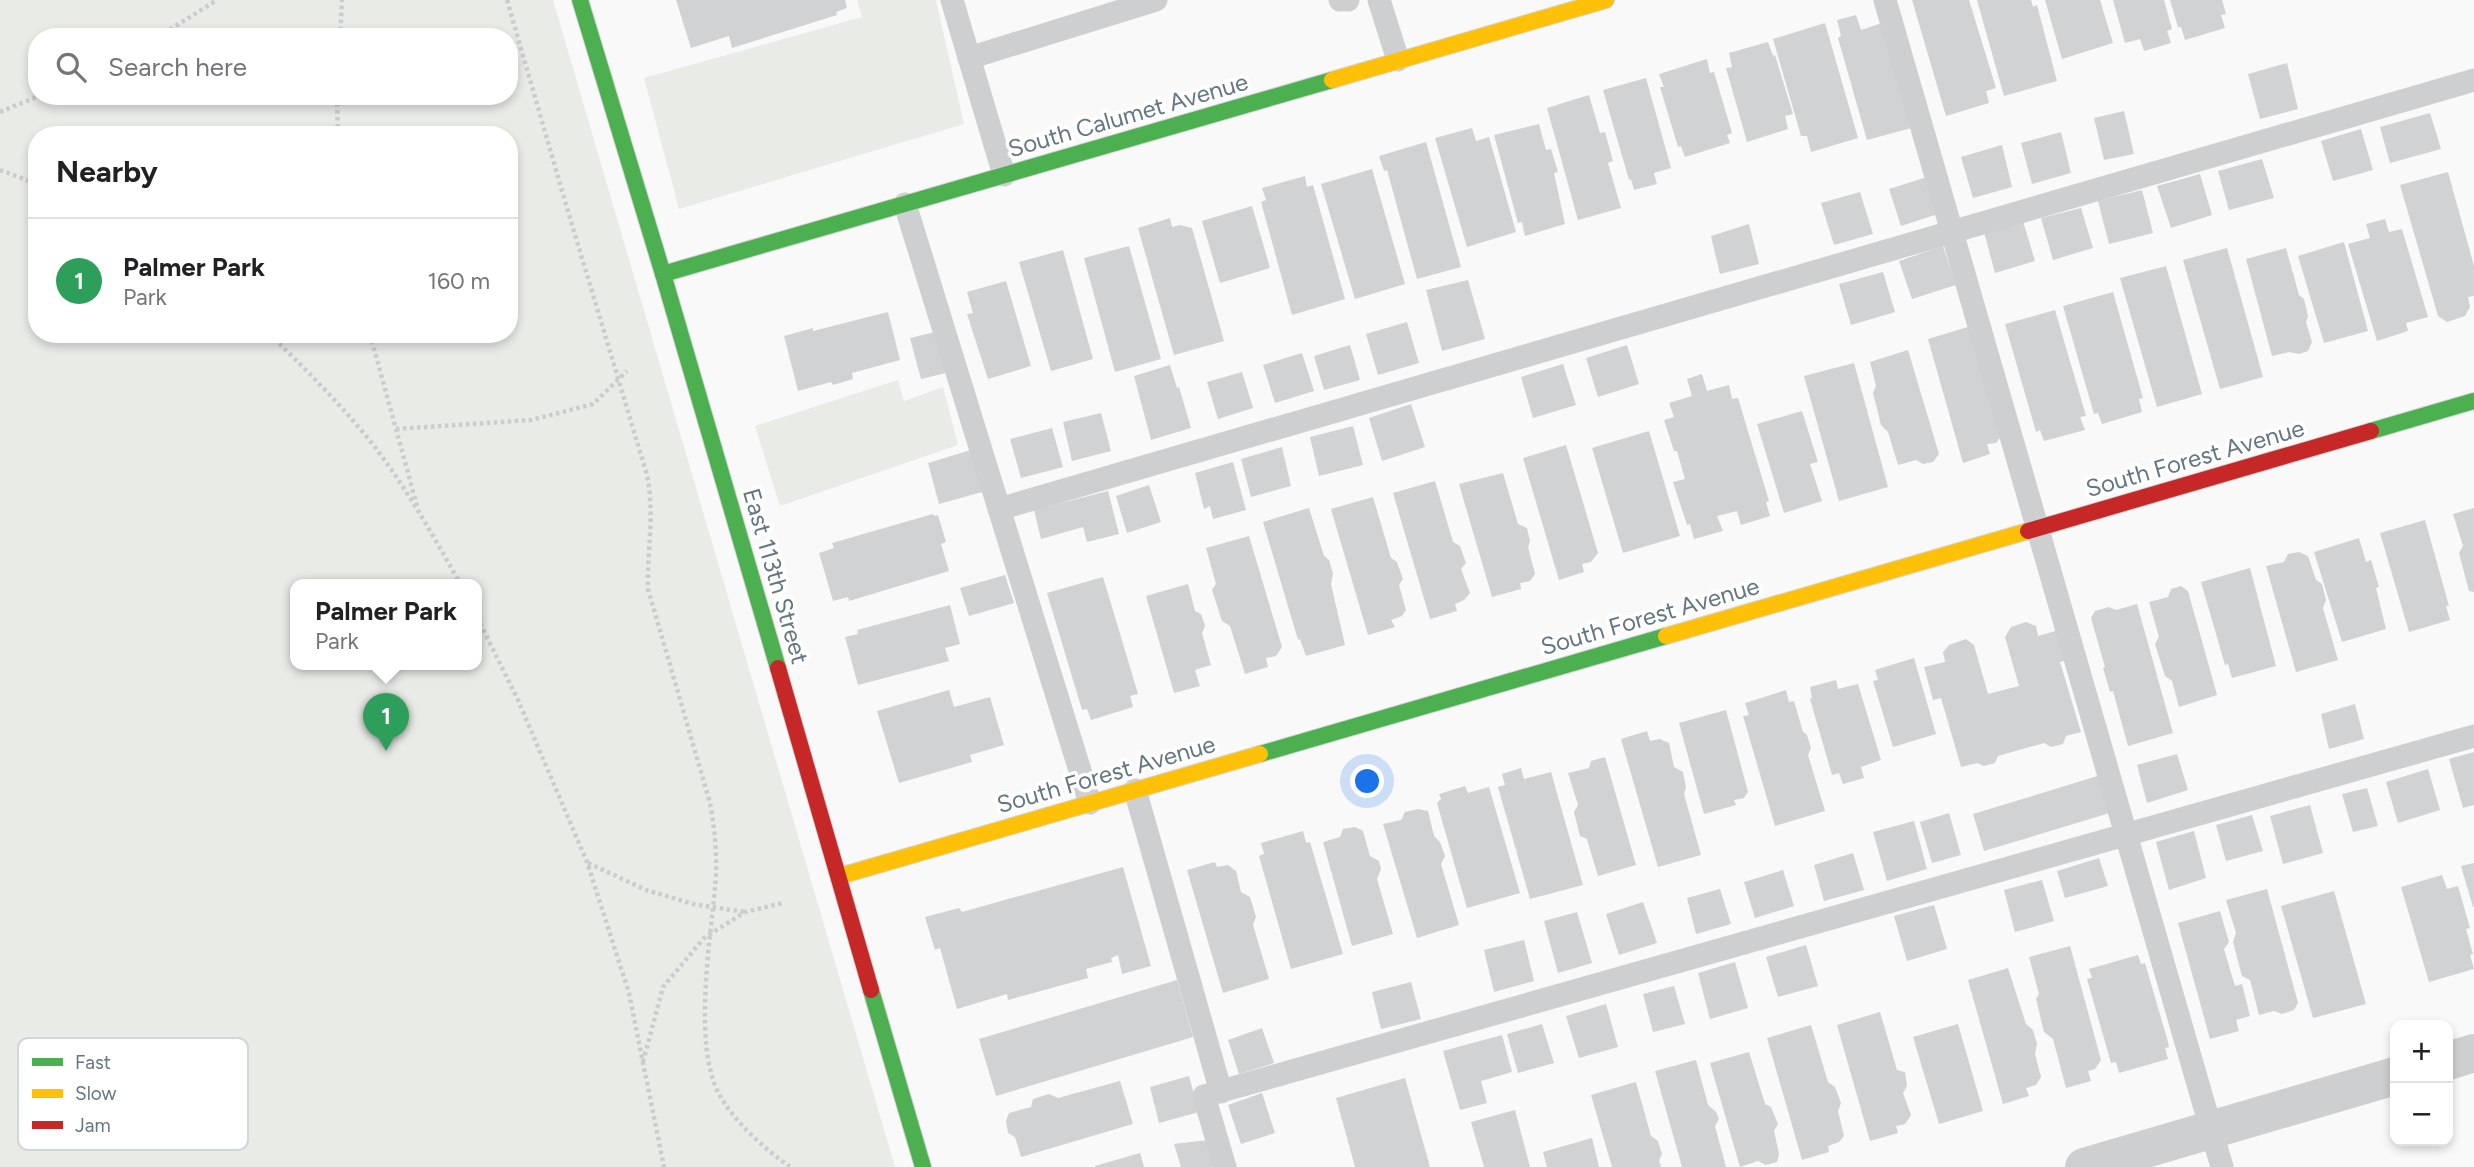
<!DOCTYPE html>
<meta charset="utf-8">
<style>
:root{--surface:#fff;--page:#f6f6f6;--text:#202124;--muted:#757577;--line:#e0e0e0;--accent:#565c61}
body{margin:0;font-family:Figtree,sans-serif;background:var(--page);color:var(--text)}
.controls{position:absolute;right:21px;bottom:21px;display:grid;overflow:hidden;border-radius:14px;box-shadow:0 4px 10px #0003}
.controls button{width:63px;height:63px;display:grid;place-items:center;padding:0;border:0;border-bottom:2px solid var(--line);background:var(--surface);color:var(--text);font:35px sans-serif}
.you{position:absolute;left:1368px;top:782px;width:24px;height:24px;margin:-18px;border:5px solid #fff;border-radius:50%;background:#1a73e8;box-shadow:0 0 0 10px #1a73e833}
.badge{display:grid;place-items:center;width:46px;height:46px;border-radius:50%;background:var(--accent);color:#fff;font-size:23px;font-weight:700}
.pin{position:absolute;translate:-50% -58px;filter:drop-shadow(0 2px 4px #0008)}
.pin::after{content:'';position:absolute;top:37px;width:24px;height:21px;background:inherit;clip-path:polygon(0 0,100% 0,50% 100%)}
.popup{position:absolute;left:290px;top:579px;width:192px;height:91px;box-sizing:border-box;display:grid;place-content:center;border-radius:14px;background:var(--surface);filter:drop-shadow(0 2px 5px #0005);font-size:23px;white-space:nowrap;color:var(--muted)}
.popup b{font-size:26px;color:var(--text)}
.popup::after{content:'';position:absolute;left:50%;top:100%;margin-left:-14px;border:14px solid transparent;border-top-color:var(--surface)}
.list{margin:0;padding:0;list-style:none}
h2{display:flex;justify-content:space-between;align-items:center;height:91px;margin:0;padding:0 28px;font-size:30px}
h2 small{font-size:23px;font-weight:400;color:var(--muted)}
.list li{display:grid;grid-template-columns:46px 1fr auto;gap:21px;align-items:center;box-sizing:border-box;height:126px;padding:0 28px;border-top:2px solid var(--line)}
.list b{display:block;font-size:26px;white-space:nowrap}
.list p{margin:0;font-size:23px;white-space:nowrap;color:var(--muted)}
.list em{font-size:23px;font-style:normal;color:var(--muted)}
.icon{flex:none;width:38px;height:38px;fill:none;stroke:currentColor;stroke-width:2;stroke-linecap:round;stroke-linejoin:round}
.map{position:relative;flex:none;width:2474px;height:1167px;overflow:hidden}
.search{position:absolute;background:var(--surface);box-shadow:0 4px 10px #0003;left:28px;top:28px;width:490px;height:77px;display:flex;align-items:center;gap:18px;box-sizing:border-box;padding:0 24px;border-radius:28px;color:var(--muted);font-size:26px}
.panel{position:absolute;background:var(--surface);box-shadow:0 4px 10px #0003;left:28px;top:126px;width:490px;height:217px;border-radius:28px}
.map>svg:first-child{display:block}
.green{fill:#e8ebe6;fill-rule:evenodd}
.building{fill:#d0d2d3}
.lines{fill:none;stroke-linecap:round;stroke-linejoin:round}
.fast-casing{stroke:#d5d6d7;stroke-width:18}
.slow-casing{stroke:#d5d6d7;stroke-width:18}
.jam-casing{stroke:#d5d6d7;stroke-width:18}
.path{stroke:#cbcccd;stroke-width:4.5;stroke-dasharray:3.5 3.5;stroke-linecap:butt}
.lane{stroke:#cecfd0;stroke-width:23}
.street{stroke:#cecfd0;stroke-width:38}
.fast{stroke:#4caf50;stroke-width:16}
.slow{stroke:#ffc107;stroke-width:16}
.jam{stroke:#c62828;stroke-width:16}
.labels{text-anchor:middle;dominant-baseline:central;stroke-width:7;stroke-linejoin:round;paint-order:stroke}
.street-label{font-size:24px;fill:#657683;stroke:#fff}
.key{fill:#fff;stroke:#d1d6da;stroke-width:2}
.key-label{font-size:19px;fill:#657683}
</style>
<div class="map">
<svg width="2474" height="1167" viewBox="0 0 2474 1167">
<rect width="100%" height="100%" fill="#f9f9f9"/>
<g class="green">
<path d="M 0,0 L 553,0 L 895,1167 L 0,1167 ZM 37,37 L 509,37 L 509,96 L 37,96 ZM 37,135 L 509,135 L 509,334 L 37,334 ZM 295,585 L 477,585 L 477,665 L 295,665 Z"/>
<polygon points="857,0 936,0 964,124 679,209 644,78 862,17"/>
<polygon points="898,380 904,401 943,387 958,445 780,506 755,426"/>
</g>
<g class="building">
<polygon points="676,0 845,0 847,8 836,12 837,15 732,48 729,36 691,48"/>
<polygon points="1912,0 1969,0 1996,88 1986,91 1989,103 1946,116"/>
<polygon points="1977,0 2031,0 2033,7 2037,5 2057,81 2004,96"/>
<polygon points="2045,0 2100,0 2113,43 2062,59"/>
<polygon points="2113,0 2164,0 2172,29 2167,31 2171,43 2144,51 2140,39 2125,43"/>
<polygon points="2170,0 2222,0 2226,14 2221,15 2225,28 2185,40 2181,27 2178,27"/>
<polygon points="1856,15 1861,30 1885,22 1915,127 1867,140 1838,38 1841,36 1837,20"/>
<polygon points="1825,23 1858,138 1811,152 1807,136 1801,136 1773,39"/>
<polygon points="1768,42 1773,56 1775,55 1793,114 1785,116 1788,129 1747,142 1726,68 1732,67 1729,53"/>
<polygon points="1707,59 1710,73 1714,72 1732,133 1727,135 1730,143 1685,157 1681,146 1678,147 1660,87 1664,87 1659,74"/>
<polygon points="2287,63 2298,109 2260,119 2248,74"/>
<polygon points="1646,78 1671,168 1654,173 1657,184 1634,190 1631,179 1629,180 1603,90"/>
<polygon points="1589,95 1600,133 1605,132 1613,161 1608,163 1621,208 1578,220 1547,108"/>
<polygon points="2124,111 2134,154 2104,160 2094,118"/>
<polygon points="2430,113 2441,149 2390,163 2380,127"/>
<polygon points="1539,124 1546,150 1551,149 1558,172 1554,173 1565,224 1525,236 1522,222 1518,223 1494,135"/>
<polygon points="1472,128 1476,141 1489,137 1516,232 1467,247 1435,138"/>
<polygon points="2361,129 2373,170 2333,181 2321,141"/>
<polygon points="2061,132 2071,173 2032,184 2021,143"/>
<polygon points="1426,142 1461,267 1417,279 1387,170 1384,171 1379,156"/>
<polygon points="2002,145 2012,187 1973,198 1961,157"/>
<polygon points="2262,159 2274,198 2229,210 2218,171"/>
<polygon points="1372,169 1405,284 1355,299 1321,184"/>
<polygon points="2448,172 2474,266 2474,296 2468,297 2470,307 2465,316 2447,322 2438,316 2400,185"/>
<polygon points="2200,174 2212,215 2171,228 2157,186"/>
<polygon points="1305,176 1307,187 1313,185 1345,299 1292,315 1261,202 1266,200 1262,188"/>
<polygon points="1927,177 1938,214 1901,226 1889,189"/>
<polygon points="2142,190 2153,233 2109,244 2098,201"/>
<polygon points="1860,192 1873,234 1834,245 1821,203"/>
<polygon points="1252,206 1270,268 1220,283 1202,221"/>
<polygon points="2081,208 2093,248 2053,260 2041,218"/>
<polygon points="1170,218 1172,227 1180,225 1192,228 1224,341 1174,355 1138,228"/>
<polygon points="2385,219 2389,232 2402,229 2428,317 2406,323 2408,331 2377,341 2348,244 2370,238 2366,224"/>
<polygon points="2023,221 2035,261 1995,273 1984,232"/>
<polygon points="1749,224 1759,264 1720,274 1711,236"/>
<polygon points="2344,242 2368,331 2324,343 2298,256"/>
<polygon points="1129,246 1161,359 1115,372 1084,258"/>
<polygon points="1943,246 1956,285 1912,299 1899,261"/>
<polygon points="2227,248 2263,377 2220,389 2183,260"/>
<polygon points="2286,248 2299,295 2304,299 2308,316 2306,322 2312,342 2308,351 2299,354 2289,352 2272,356 2246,259"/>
<polygon points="1063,250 1093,359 1051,371 1019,262"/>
<polygon points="2166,266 2202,394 2157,407 2120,278"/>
<polygon points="1883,272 1895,312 1851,325 1839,284"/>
<polygon points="1468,280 1485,339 1442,351 1426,290"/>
<polygon points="1006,281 1031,366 988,379 967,314 973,313 967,292"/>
<polygon points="2113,292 2143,398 2139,399 2142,412 2102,424 2098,413 2094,414 2063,306"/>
<polygon points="2055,310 2086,416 2080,417 2085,430 2044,441 2040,430 2036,432 2005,324"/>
<polygon points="888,312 900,360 852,373 853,379 833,385 831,382 798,391 784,336 813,328 813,331"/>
<polygon points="1407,322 1419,363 1378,375 1366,334"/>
<polygon points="1971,326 2002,435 1996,443 1987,444 1990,454 1963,463 1928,339"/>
<polygon points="935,332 946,373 921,379 910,338"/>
<polygon points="1350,345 1360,380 1324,390 1314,356"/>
<polygon points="1627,345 1639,384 1598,397 1586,358"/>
<polygon points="1908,350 1939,454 1933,462 1923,464 1916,460 1898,465 1888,432 1881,425 1873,393 1876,386 1870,362"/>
<polygon points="1302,353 1314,391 1275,403 1263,365"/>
<polygon points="1854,363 1888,487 1839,501 1804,376"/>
<polygon points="1563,364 1576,405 1533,418 1521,377"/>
<polygon points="1170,365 1177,388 1179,387 1191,428 1151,440 1134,376"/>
<polygon points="1242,372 1253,408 1218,419 1207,382"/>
<polygon points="1702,374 1707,391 1729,385 1732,399 1738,398 1769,501 1766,502 1770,516 1741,525 1737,511 1717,516 1723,531 1694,539 1690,524 1687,525 1673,482 1685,479 1677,451 1674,451 1664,420 1674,417 1669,403 1692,396 1687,379"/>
<polygon points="1411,404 1425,447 1382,461 1369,418"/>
<polygon points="1802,411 1818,462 1810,464 1822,501 1784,513 1757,424"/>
<polygon points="1101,413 1111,451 1072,461 1063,422"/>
<polygon points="1353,426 1363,465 1319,476 1310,437"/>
<polygon points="1052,428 1063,467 1021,478 1010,439"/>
<polygon points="1649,431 1680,536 1623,553 1592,448"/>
<polygon points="1566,445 1598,553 1591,562 1582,564 1584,572 1559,580 1523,458"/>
<polygon points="1282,447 1291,486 1251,497 1241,459"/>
<polygon points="971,450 982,492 939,504 928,463"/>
<polygon points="1233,462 1246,510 1213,519 1210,506 1204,509 1195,473"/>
<polygon points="1503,473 1518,524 1527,528 1530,541 1528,547 1535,574 1530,581 1520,583 1521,589 1492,597 1459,484"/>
<polygon points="1435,481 1453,542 1460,546 1466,563 1461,569 1470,593 1464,600 1455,604 1457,611 1430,619 1393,493"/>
<polygon points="1149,485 1161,522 1127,533 1116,496"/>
<polygon points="1108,491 1119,534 1087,542 1083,527 1041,539 1034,510"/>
<polygon points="1373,497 1391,558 1397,562 1403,579 1399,585 1406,610 1402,616 1391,620 1395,627 1368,635 1331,509"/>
<polygon points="1309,508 1324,556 1329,560 1333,574 1331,584 1345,645 1306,656 1300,639 1298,640 1263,522"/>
<polygon points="2474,508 2474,592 2469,591 2459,553 2463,546 2453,514"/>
<polygon points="933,514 934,516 938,515 946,542 941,544 949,571 849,601 848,597 833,601 819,553 834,548 832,543"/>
<polygon points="2425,520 2449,606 2446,606 2450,620 2409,632 2380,533"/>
<polygon points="1249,536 1282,647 1276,656 1266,658 1268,667 1245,674 1230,626 1222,621 1212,590 1216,584 1206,548"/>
<polygon points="2359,538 2366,562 2371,560 2379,587 2376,588 2386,629 2342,642 2314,552"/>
<polygon points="2299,552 2308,556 2316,580 2322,584 2326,600 2323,608 2338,660 2296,672 2266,566 2284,562 2288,554"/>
<polygon points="2250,568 2276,666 2232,678 2228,664 2225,665 2201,582"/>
<polygon points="1005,575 1014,603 969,616 960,588"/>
<polygon points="1103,577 1138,694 1130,696 1133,707 1091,720 1087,709 1082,710 1047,593"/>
<polygon points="1188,584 1195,611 1201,614 1205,626 1202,633 1211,665 1195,670 1200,686 1174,693 1146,596"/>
<polygon points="2181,586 2188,591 2217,695 2179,707 2172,681 2165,676 2155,644 2159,637 2149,602 2168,597 2171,589"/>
<polygon points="2137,604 2173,733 2128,746 2113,691 2110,692 2103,668 2105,667 2091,618 2095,611 2109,607 2116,610"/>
<polygon points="950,605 960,644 945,648 949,661 858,685 845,637 858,634 857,630"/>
<polygon points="2026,622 2036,626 2038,636 2059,630 2068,660 2060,662 2081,732 2066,736 2063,744 2051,747 2044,743 1998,756 1995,763 1984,766 1977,763 1961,767 1941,698 1933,700 1924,667 1945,662 1943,652 1949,645 1966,639 1974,645 1988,694 2019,686 2005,637 2011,627"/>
<polygon points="1914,658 1936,734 1893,747 1873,681 1878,680 1875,670"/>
<polygon points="1836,680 1838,689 1858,684 1881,760 1861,767 1864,778 1843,784 1839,773 1832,775 1810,699 1812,698 1810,687"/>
<polygon points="949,690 954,707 990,697 1004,745 970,755 972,762 899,783 877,711"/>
<polygon points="1786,690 1789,702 1794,701 1803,732 1807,735 1811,748 1808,755 1825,811 1775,826 1743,716 1749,715 1745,703"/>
<polygon points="2355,704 2364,739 2329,749 2321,714"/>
<polygon points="1726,710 1748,792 1744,798 1734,800 1736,805 1704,814 1679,723"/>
<polygon points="1647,731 1650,741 1660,739 1669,743 1674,767 1683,772 1686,787 1684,794 1701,855 1658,867 1621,739"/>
<polygon points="2474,752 2474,805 2463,808 2449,759"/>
<polygon points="2177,754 2188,790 2147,803 2137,765"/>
<polygon points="1605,757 1636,865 1598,876 1587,839 1580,836 1574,812 1578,805 1568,773 1589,768 1591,761"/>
<polygon points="1521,768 1524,779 1551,772 1583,885 1530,899 1498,787 1505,785 1502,774"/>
<polygon points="2428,769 2440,810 2398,823 2386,782"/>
<polygon points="2101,775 2113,812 1984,851 1973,814"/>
<polygon points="1465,786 1468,793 1489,787 1520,893 1467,908 1437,803 1441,799 1439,794"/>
<polygon points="2367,788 2378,826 2353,832 2342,794"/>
<polygon points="2310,805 2323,853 2283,864 2270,816"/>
<polygon points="1418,809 1428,811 1434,836 1440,842 1445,856 1441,864 1459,925 1417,938 1383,824 1401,820 1405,812"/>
<polygon points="1949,813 1961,855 1932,863 1920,822"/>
<polygon points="2252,815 2263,851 2226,861 2216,825"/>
<polygon points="1914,821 1927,869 1887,881 1873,832"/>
<polygon points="1355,827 1363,831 1370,856 1379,861 1381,869 1377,879 1393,934 1352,946 1323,842 1340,837 1343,829"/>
<polygon points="1303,831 1306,843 1310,842 1343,954 1291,969 1259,856 1264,854 1261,843"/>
<polygon points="2194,831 2206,878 2169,890 2156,842"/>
<polygon points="1853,853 1864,890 1824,901 1814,865"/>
<polygon points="2099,858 2108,886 2065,898 2057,871"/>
<polygon points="1215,862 1217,867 1228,865 1236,871 1241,892 1250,897 1256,917 1253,925 1269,979 1223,993 1187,870"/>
<polygon points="2474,863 2474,907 2473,907 2461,866"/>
<polygon points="1123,867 1151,966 1122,974 1118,955 1111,958 1112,962 1086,969 1088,978 1008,1000 1007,994 957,1009 940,948 935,950 925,917 959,908 962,912"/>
<polygon points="1783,870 1794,906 1755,918 1744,882"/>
<polygon points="2442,875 2447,889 2458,886 2470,928 2466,929 2473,954 2470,955 2474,969 2429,982 2401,887"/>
<polygon points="2042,880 2054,921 2015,932 2004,890"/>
<polygon points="1720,889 1731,924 1696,934 1687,898"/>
<polygon points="2267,889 2298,1003 2294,1010 2282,1014 2274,1011 2259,1015 2250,980 2242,976 2233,942 2236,933 2226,900"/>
<polygon points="2334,891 2366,1004 2313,1018 2281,906"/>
<polygon points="1643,902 1657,943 1619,955 1606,914"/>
<polygon points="1934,905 1947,949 1907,961 1894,916"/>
<polygon points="2220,911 2229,942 2224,949 2235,986 2242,984 2250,1016 2236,1020 2239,1031 2210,1039 2178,923"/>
<polygon points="1577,912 1592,963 1558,973 1544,921"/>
<polygon points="1524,940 1534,981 1494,992 1484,950"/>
<polygon points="1806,945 1818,986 1778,997 1766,957"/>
<polygon points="2070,946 2101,1060 2095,1069 2088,1071 2091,1081 2066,1088 2053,1039 2044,1032 2036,999 2039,994 2029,957"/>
<polygon points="2138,955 2141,964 2145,963 2168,1042 2169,1047 2165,1048 2168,1059 2119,1073 2116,1062 2111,1063 2087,979 2092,978 2089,969"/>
<polygon points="1735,962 1748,1008 1710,1019 1698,973"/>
<polygon points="2008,968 2026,1024 2033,1030 2037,1044 2035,1054 2041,1077 2036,1085 2026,1088 2029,1096 2003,1104 1968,980"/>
<polygon points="1177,980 1193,1037 996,1096 979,1039"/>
<polygon points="1411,982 1421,1019 1381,1029 1372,992"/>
<polygon points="1674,986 1685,1024 1653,1032 1643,994"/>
<polygon points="1606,1004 1618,1047 1579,1058 1566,1016"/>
<polygon points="1880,1012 1897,1070 1905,1072 1907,1086 1903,1093 1911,1115 1905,1124 1896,1126 1898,1133 1870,1141 1837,1025"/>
<polygon points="1542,1024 1554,1063 1518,1073 1507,1034"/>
<polygon points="1958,1024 1983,1111 1939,1124 1913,1037"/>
<polygon points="1811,1025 1828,1082 1835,1087 1841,1103 1838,1111 1844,1136 1839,1142 1828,1146 1829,1152 1802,1160 1767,1038"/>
<polygon points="1262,1028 1274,1063 1239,1074 1228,1040"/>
<polygon points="1502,1035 1512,1072 1481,1081 1487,1103 1460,1110 1443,1051"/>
<polygon points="1749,1052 1765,1104 1771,1107 1778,1124 1774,1131 1779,1154 1777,1162 1766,1165 1758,1161 1740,1167 1710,1063"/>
<polygon points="1696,1060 1708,1105 1716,1112 1719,1119 1715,1126 1726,1167 1682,1167 1655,1071"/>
<polygon points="1189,1076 1199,1112 1159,1123 1150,1087"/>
<polygon points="1405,1078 1430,1167 1355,1167 1336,1098"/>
<polygon points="1120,1081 1133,1124 1021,1157 1015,1137 1008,1133 1006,1121 1009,1113 1031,1107 1033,1099 1049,1094 1058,1098"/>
<polygon points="1636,1082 1651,1136 1658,1141 1662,1154 1659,1160 1661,1167 1612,1167 1591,1095"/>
<polygon points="1262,1093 1275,1133 1241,1144 1228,1105"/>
<polygon points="1515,1110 1530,1167 1484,1167 1471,1122"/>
<polygon points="1592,1138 1599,1167 1547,1167 1543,1152"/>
<polygon points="1208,1140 1215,1167 1181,1167 1174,1144"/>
<polygon points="1140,1153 1144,1167 1095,1167 1095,1166"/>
</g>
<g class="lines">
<g class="fast-casing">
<g id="fast">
<polyline points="580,0 663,274 778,668"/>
<polyline points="663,274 1332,80"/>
<polyline points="2371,431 2474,401"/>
<polyline points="1260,754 1666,636"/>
<polyline points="871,990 923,1167"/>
</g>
</g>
<g class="slow-casing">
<g id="slow">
<polyline points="1332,80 1606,0"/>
<polyline points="1666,636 2028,531"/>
<polyline points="840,876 1260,754"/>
</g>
</g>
<g class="jam-casing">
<g id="jam">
<polyline points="2028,531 2371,431"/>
<polyline points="778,668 871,990"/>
</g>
</g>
<g class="path">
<path d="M 507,0 L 567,208 L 647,475 C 655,513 647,550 648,589 L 710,803 C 715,831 718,860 715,888 C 710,943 693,1045 719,1094 C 735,1123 764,1148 790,1167"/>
<polyline points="158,37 217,0"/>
<polyline points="340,37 342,0"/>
<polyline points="337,96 338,135"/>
<polyline points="0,112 39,96"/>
<polyline points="0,170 37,184"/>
<path d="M 269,334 C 302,365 333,397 362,431 C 401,478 431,532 461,585"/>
<polyline points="370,334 417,506"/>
<polyline points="396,429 531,420 593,404 627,371"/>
<polyline points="477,617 518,700 587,862 629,993 664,1167"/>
<polyline points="588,863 646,890 693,904 745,912"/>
<polyline points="643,1062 663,987 704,938 745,912 783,903"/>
</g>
<g class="lane">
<polyline points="952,0 1004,175"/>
<polyline points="1340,0 1348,0"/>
<polyline points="1379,0 1398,60"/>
<polyline points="1885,0 2222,1167"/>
<polyline points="969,58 1156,0"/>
<polyline points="905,204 1090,803"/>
<polyline points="999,509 2474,80"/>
<polyline points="1135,790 1221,1092"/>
<polyline points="1225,1167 1204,1096 2474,736"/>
</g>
<g class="street">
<polyline points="2448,1061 2474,1053"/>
<polyline points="2084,1167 2395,1076"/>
</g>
<use href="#fast" class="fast"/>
<use href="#slow" class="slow"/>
<use href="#jam" class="jam"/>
</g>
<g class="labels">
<g class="street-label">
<text transform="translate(1128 115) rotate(-16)">South Calumet Avenue</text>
<text transform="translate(2195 458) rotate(-16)">South Forest Avenue</text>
<text transform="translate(776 576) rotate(74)">East 113th Street</text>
<text transform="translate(1650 616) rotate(-16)">South Forest Avenue</text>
<text transform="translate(1106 774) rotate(-16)">South Forest Avenue</text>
</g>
</g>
<rect x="18" y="1038" width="230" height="112" rx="10" class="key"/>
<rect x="32" y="1058" width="31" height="8" fill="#4caf50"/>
<rect x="32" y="1089" width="31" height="9" fill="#ffc107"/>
<rect x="32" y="1121" width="31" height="8" fill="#c62828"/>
<g class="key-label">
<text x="75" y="1069">Fast</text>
<text x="75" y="1100">Slow</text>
<text x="75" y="1132">Jam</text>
</g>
</svg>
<div class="controls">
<button>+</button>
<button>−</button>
</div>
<div class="you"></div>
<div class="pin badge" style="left:386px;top:751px;background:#2e9e5b">1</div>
<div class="popup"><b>Palmer Park</b>Park</div>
<div class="search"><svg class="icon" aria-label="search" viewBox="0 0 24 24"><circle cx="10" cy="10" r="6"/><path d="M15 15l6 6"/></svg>Search here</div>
<section class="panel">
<h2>Nearby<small></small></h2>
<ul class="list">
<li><span class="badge" style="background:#2e9e5b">1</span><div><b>Palmer Park</b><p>Park</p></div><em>160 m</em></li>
</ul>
</section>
</div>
